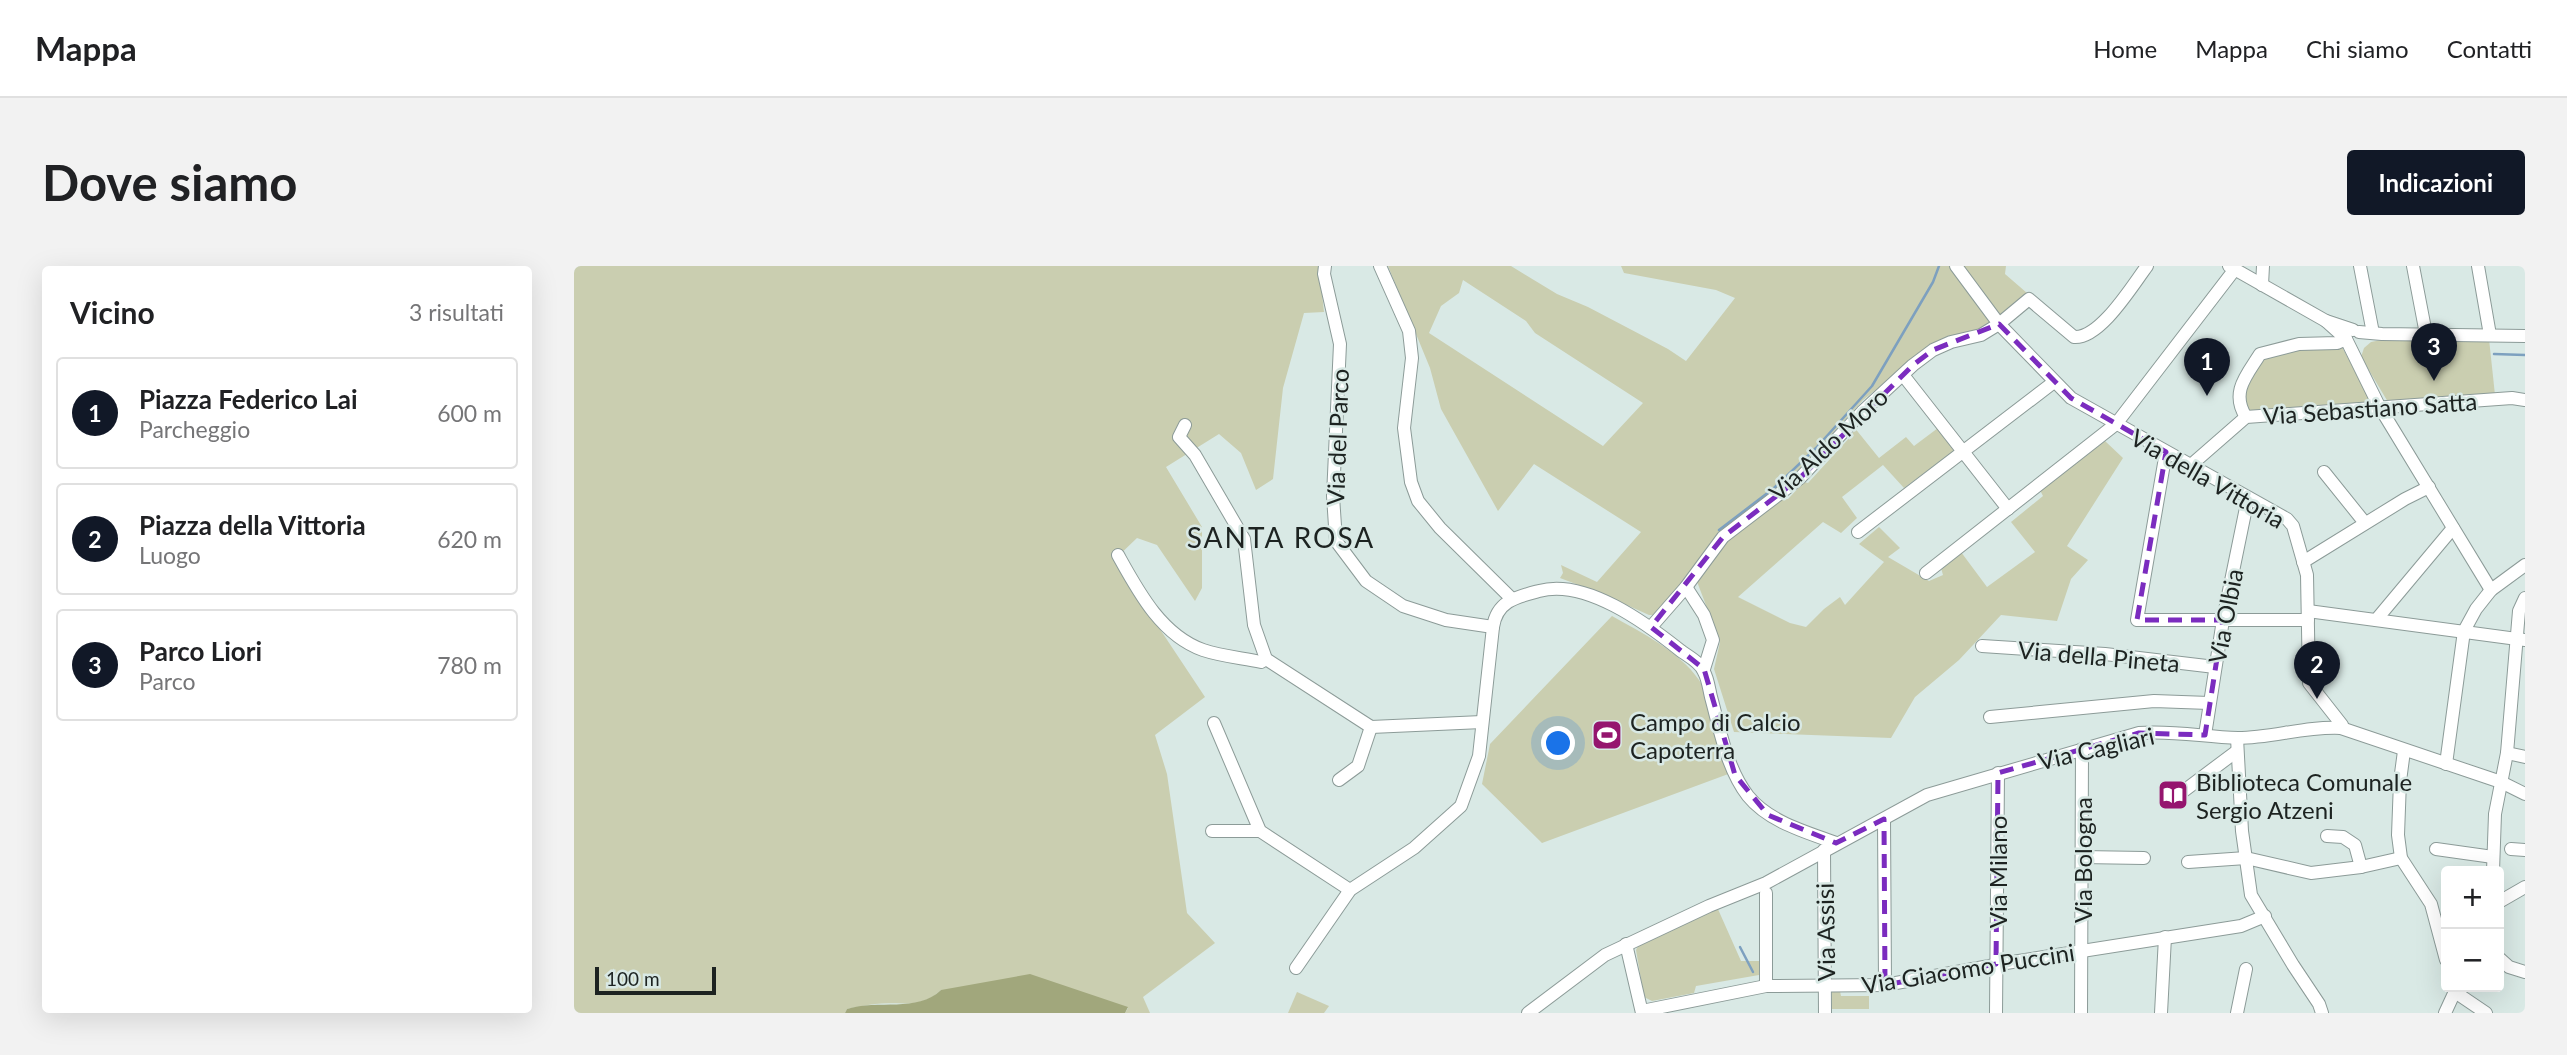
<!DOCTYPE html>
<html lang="it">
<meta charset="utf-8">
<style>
:root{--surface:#fff;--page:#f2f2f2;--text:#202124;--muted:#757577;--line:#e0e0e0;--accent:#111827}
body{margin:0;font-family:Lato,sans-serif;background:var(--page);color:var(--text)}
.controls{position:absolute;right:21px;bottom:21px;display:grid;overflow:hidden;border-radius:7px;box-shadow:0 7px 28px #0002}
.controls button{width:63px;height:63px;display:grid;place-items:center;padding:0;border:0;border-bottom:2px solid var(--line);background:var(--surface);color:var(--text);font:35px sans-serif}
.scale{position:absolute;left:21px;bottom:18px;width:121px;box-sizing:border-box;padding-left:7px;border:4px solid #1d2321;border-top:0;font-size:19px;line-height:24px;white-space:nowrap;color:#1d2321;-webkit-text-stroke:5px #d9e9e5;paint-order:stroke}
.you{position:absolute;left:985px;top:478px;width:24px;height:24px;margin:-18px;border:5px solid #fff;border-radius:50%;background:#1a73e8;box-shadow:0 0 0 10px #1a73e833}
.badge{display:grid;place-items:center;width:46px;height:46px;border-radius:50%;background:var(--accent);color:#fff;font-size:23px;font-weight:700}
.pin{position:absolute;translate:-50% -58px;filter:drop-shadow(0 2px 4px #0008)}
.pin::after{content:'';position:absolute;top:37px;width:24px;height:21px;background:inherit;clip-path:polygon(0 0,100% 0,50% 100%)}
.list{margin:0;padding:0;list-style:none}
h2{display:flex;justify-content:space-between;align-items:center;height:91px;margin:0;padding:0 28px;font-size:30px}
h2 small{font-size:23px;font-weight:400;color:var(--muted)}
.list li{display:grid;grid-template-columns:46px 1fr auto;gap:21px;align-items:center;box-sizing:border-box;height:112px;margin:0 14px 14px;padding:0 14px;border:2px solid var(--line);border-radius:7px}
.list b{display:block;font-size:26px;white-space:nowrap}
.list p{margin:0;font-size:23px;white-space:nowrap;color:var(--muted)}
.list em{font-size:23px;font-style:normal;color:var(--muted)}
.map{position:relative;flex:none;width:1951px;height:747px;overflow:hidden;border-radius:7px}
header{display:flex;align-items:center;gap:42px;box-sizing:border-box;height:98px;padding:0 35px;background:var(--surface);border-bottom:2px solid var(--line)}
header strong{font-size:33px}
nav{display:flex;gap:38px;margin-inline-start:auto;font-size:24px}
.intro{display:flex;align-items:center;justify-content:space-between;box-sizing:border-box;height:168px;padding:0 42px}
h1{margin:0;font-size:49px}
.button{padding:18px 32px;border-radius:7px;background:var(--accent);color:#fff;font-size:24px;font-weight:700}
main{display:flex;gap:42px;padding:0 42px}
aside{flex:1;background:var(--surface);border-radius:7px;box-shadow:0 7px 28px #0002}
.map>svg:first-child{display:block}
.green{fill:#caceb0;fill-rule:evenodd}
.forest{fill:#a1a77c}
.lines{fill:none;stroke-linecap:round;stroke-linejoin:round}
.stream{stroke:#7da0bf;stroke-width:2.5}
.minor-casing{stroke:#8c9b98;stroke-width:14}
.minor{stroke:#fff;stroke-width:12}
.marked{fill:none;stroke:#7b2cbf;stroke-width:5;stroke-dasharray:14 9;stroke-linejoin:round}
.labels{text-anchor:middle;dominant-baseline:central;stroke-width:5;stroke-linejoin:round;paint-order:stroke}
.street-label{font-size:24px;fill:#1d2321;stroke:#d9e9e5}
.poi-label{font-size:24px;fill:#1d2321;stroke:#d9e9e5;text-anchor:start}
.quarter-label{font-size:28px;letter-spacing:2px;fill:#1d2321;stroke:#d9e9e5}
</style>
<header>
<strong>Mappa</strong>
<nav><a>Home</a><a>Mappa</a><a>Chi siamo</a><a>Contatti</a></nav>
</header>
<div class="intro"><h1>Dove siamo</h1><a class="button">Indicazioni</a></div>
<main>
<aside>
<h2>Vicino<small>3 risultati</small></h2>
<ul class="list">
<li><span class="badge">1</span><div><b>Piazza Federico Lai</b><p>Parcheggio</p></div><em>600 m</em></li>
<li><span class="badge">2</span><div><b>Piazza della Vittoria</b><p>Luogo</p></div><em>620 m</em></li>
<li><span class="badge">3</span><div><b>Parco Liori</b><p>Parco</p></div><em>780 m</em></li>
</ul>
</aside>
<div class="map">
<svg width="1951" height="747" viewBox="0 0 1951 747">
<rect width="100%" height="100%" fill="#d9e9e5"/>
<g class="green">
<path d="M 0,0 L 745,0 L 750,46 L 730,47 L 709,122 L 699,213 L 682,224 L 667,187 L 645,168 L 592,201 L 628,261 L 628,322 L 621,335 L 583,279 L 563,272 L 540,294 L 631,431 L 581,469 L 593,508 L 613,647 L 641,677 L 569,731 L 576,747 L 551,747 L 554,742 L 367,724 C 346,744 327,735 301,738 C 292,739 282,741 273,743 L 271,747 L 0,747 Z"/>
<path d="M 814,0 L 937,0 L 983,28 L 1014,41 L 1094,83 L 1112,95 L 1161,32 L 1142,24 L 1050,7 L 1047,0 L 1432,0 L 1431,8 L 1453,27 L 1410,64 L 1362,76 L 1289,134 L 1220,209 L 1191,232 L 1091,341 L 1080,349 L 1075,349 L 1026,327 L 986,312 L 989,307 L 987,299 L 1023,316 L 1067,266 L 960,198 L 924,245 L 867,143 L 856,102 ZM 889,14 L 952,55 L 961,67 L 1069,137 L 1029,180 L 855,67 L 867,40 L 885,27 Z"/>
<polygon points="1915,73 1921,129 1814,136 1787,91 1790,82 1797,76 1807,74"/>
<polygon points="1731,80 1768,81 1799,138 1673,145 1671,119 1688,92"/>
<polygon points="1280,161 1305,192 1332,171 1340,180 1364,162 1380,185 1330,222 1309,199 1268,231 1283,252 1267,267 1249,256 1164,331 1216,357 1232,361 1250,343 1266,331 1271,339 1310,296 1285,278 1305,261 1326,282 1314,291 1355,315 1369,309 1367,302 1387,286 1413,321 1461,286 1437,256 1469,230 1466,224 1531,175 1549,192 1493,280 1514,294 1497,313 1483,355 1427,349 1385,394 1341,431 1317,472 1160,466 1140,403 1146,376 1122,313 1154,272 1208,232 1214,233 1230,216 1234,217 1278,169"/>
<path d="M 1038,350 C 1068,367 1105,385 1125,414 C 1141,439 1148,479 1157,507 L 968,577 L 908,518 L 916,478 Z"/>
<polygon points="1143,641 1167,695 1185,695 1185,709 1122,720 1120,727 1078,735 1070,731 1062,684 1064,680"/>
<polygon points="1258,724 1266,725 1267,730 1295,730 1295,743 1258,743"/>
<polygon points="723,726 755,740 750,747 714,747"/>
</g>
<path class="forest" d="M 456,708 L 554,741 L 551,747 L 271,747 L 273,743 C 304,733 343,747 367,724 Z"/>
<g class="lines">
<g class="stream">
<polyline points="1920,88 1951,89"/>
<polyline points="1145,264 1200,222 1242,182 1298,120 1359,16 1365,0"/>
<polyline points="1166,681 1179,706"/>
</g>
<g class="minor-casing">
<g id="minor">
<polyline points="751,0 750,8 766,78 759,230 762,275 792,315 829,340 872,354 919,361"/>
<polyline points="806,0 835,65 838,92 830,162 837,216 844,235 866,262 938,333"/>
<polyline points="1382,0 1425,58 1497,132 1713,253 1719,260 1733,309 1735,417 1768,459 1767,462"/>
<polyline points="1655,0 1752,55 1779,64"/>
<polyline points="1786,0 1799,67"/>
<polyline points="1839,0 1852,68"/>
<polyline points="1904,0 1916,69"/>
<polyline points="1688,19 1689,0"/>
<polyline points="1752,55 1772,73 1805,140 1917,324"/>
<polyline points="1785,66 1808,68 1951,70"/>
<polyline points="1329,109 1434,243"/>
<path d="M 1672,151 C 1656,126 1673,109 1686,88 L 1725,78 L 1763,77 L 1772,73"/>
<polyline points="611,159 605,171 621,189 670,273 680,359 692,393 797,461 908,456"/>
<polyline points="1592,186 1563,354 1734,354"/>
<polyline points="1617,199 1672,151 1938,132 1951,134"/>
<polyline points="1750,206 1791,257"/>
<polyline points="1284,266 1480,116"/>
<path d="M 544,289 C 564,325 587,369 629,384 C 647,390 668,392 687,396 L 692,393"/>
<polyline points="1729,296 1831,233 1855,221"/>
<polyline points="1352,307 1542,158 1661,3"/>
<polyline points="1112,321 1130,349 1139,374 1130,403"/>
<polyline points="1734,345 1951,374"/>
<polyline points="1802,354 1879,262"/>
<path d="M 1077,361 L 1112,321 L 1149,271 L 1226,212 L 1288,146 L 1339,99 L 1359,84 L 1377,76 L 1407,69 L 1425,58 L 1455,33 L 1500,71 C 1526,73 1558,20 1573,0"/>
<polyline points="1408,380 1531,388 1641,401"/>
<polyline points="1416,451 1580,435 1635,437"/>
<polyline points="640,457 686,565 776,624"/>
<polyline points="1631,469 1649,354 1674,232"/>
<polyline points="1663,472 1668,565 1677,629 1719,699 1745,738 1748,747"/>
<polyline points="1830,485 1826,515 1824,569 1827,592 1857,638 1872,694"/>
<polyline points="1933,487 1951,491"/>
<polyline points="1872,498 1890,365 1902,343 1917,324 1951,299"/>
<polyline points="765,514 784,500 797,461"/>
<polyline points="1607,527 1663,485"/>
<polyline points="1310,553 1311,719"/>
<polyline points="638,565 686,565"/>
<polyline points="1753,570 1769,571 1781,579 1787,601"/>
<polyline points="1862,583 1919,591"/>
<polyline points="1937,583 1951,584"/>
<polyline points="1250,584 1251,747"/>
<polyline points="1508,591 1570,592"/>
<polyline points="1614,596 1672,592 1737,607 1787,601 1827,592"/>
<polyline points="1919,605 1921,548 1933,487 1945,345 1951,332"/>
<polyline points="1925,636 1951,621"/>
<polyline points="1052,678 1068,747"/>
<polyline points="1925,692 1935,701 1951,706"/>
<path d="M 722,702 L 776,624 L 840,582 L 887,540 L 905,490 L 919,361 C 923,335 942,331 965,325 C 1011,312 1072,357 1107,385 C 1114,390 1127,397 1130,406 C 1134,413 1135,423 1137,431 C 1146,464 1153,503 1174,530 C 1195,556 1232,566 1262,577"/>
<polyline points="1192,720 1192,627"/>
<polyline points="1881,726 1912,747"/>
<polyline points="1068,745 1192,720 1311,719 1432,697 1667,660 1691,650"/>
<path d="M 954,747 L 1031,689 L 1135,640 L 1192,617 L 1353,529 L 1565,467 C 1598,464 1630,471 1664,472 C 1698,472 1732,460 1767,462 L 1927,516 L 1951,528"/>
<polyline points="1422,747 1424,507"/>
<polyline points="1507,747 1508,483"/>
<polyline points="1587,747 1591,671"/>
<polyline points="1663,747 1672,703"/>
<polyline points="1871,747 1883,721"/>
</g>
</g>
<use href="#minor" class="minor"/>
</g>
<path class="marked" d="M 1425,58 L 1497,132 L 1592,186 L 1563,354 L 1649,354 L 1631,469 L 1565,467 L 1424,507 L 1422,698 L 1311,719 L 1310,553 L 1262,577 L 1194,549 L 1161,509 L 1130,403 L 1077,361 L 1149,271 L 1226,212 L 1339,99 L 1359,84 Z"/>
<defs>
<g id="stadium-square" transform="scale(1.575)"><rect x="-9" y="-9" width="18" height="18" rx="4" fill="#95156e" stroke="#d9e9e5"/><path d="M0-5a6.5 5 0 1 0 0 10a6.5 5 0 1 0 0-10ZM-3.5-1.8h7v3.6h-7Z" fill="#fff"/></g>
<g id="library-square" transform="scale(1.575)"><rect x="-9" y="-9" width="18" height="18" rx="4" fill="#95156e" stroke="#d9e9e5"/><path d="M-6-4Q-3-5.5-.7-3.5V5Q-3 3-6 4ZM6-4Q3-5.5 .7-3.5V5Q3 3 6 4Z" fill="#fff"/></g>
</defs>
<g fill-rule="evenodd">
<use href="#stadium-square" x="1033" y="469"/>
<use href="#library-square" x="1599" y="529"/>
</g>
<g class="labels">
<g class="street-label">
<text transform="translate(1796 142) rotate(-4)">Via Sebastiano Satta</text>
<text transform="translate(763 171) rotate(-88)">Via del Parco</text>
<text transform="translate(1254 178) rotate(-43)">Via Aldo Moro</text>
<text transform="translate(1634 212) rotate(30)">Via della Vittoria</text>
<text transform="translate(1651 350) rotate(-79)">Via Olbia</text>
<text transform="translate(1525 390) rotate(5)">Via della Pineta</text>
<text transform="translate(1522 482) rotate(-13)">Via Cagliari</text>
<text transform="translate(1508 594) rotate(-90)">Via Bologna</text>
<text transform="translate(1423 606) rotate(-90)">Via Milano</text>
<text transform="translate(1251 666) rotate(-91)">Via Assisi</text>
<text transform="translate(1394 702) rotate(-9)">Via Giacomo Puccini</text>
</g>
<g class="poi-label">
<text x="1056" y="455">Campo di Calcio<tspan x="1056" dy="28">Capoterra</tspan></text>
<text x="1622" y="515">Biblioteca Comunale<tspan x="1622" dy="28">Sergio Atzeni</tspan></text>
</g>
<g class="quarter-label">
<text x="707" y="271">SANTA ROSA</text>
</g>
</g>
</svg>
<div class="controls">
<button>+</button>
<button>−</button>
</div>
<div class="scale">100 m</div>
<div class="you"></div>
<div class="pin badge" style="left:1633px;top:130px">1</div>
<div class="pin badge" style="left:1743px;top:433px">2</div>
<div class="pin badge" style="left:1860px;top:115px">3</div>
</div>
</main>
